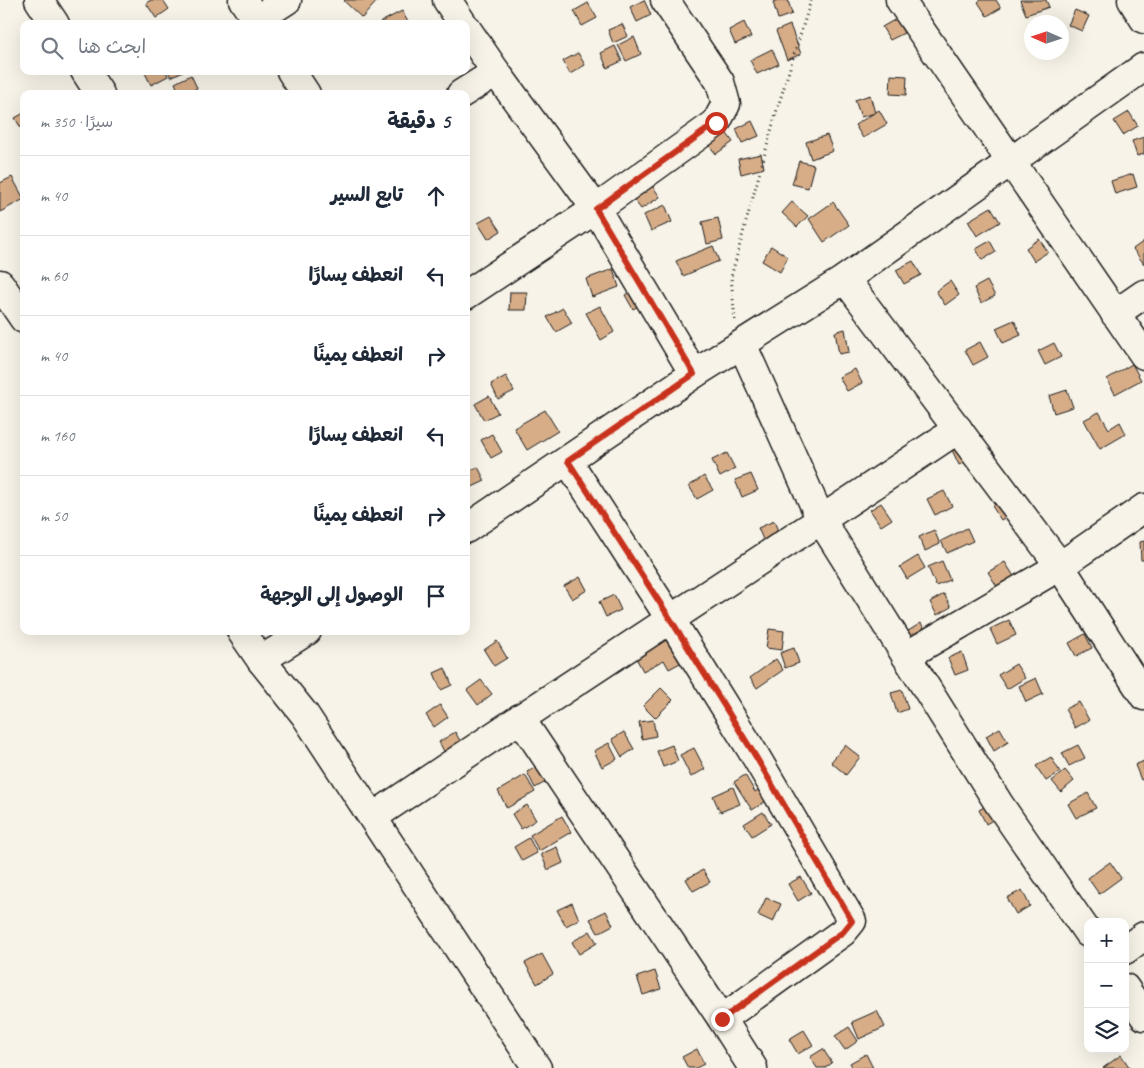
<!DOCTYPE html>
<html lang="ar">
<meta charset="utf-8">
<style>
:root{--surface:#fff;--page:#f6f6f7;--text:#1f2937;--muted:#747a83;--line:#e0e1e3}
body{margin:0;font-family:Caveat,"Playpen Sans Arabic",sans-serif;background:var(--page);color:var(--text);direction:rtl}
.controls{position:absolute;right:15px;bottom:15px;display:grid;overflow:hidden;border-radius:10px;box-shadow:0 5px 20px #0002}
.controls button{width:45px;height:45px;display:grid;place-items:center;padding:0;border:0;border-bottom:1px solid var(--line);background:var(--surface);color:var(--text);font:25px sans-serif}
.compass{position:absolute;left:1024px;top:15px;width:45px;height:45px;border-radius:50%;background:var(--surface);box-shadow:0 5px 20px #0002;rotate:273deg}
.stop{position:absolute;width:15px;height:15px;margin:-11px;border:4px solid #c8321e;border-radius:50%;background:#fff}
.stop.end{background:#c8321e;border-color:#fff;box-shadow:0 1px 5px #0008}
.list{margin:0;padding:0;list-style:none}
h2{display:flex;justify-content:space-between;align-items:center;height:65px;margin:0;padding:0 20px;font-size:21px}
h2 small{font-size:16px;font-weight:400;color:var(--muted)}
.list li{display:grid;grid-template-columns:32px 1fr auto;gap:15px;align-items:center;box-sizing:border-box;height:80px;padding:0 20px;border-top:1px solid var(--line)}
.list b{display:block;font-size:19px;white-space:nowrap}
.list em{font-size:16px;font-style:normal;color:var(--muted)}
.icon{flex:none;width:28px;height:28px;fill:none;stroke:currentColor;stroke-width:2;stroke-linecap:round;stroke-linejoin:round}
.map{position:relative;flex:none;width:1144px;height:1068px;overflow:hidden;direction:ltr}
.search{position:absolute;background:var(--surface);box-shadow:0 5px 20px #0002;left:20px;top:20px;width:450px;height:55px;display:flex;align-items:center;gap:12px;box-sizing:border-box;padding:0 18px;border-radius:10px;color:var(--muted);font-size:19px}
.panel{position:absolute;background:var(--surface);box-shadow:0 5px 20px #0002;left:20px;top:90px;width:450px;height:545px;border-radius:10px;direction:rtl}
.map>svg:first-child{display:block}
.building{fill:#d7ad88;stroke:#1c1c1c}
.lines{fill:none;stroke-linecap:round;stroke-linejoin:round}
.street-casing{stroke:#1c1c1c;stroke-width:31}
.path{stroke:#1c1c1c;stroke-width:3;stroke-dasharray:1 4;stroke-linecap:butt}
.street{stroke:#f7f3e8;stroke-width:28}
.route{stroke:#c8321e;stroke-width:6}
</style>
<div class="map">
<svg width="1144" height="1068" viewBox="0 0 1144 1068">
<rect width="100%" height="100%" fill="#f7f3e8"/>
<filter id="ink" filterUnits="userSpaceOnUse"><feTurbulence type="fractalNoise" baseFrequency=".02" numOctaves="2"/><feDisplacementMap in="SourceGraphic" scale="10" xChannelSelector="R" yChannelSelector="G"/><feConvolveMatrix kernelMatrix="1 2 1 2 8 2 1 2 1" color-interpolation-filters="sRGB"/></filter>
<g filter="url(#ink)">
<g class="building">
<polygon points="151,0 163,0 169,9 156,18 146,3"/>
<polygon points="345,0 378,0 362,18 344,1"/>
<polygon points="644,0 651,15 637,22 630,7"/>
<polygon points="778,0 788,0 792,14 778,19 773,2"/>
<polygon points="981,0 996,0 1001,8 987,16 978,2"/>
<polygon points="1020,0 1046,0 1049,7 1026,15"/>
<polygon points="588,3 597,18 582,26 574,11"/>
<polygon points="1075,10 1089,16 1082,31 1068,25"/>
<polygon points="402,11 409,24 377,24"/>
<polygon points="896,19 904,33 890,40 882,27"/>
<polygon points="744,22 751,37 735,44 729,30"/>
<polygon points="622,24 628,36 613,43 608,30"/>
<polygon points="790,25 801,54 787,60 776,31"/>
<polygon points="634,37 641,54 626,61 618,45"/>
<polygon points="615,46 622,61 607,68 601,53"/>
<polygon points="772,49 779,64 757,74 750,60"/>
<polygon points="578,53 585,65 570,74 563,61"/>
<polygon points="144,71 166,71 168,76 151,85"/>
<polygon points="168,71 183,71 171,77"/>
<polygon points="191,75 197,88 186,94 180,94 175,83"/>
<polygon points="891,75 907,76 906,95 890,94"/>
<polygon points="870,95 875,113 861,117 855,100"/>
<polygon points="879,110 887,124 863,138 855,125"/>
<polygon points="1129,112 1138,126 1123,135 1114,121"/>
<polygon points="24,113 24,133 15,118"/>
<polygon points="752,121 759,136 742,143 736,129"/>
<polygon points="725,131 733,142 716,154 708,144"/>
<polygon points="827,135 833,151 811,159 806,142"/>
<polygon points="1144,137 1144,154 1137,156 1132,141"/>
<polygon points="761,154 764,168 741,174 738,159"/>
<polygon points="799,161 814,165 808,188 792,184"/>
<polygon points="1133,174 1137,187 1115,194 1111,181"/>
<polygon points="12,177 24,199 0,212 0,183"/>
<polygon points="651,184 660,197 641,209 632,197"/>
<polygon points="792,202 808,216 797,227 782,213"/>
<polygon points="833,202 849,225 824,242 809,219"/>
<polygon points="665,205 672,222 651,231 644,215"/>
<polygon points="991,207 1000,222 977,236 968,221"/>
<polygon points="491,216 501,231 488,239 478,223"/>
<polygon points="718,218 723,240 707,244 702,222"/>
<polygon points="1039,239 1048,252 1034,261 1026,248"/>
<polygon points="990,241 996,252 982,260 976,249"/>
<polygon points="1144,241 1144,264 1133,249"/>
<polygon points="713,246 719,261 683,276 676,261"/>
<polygon points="771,246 788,257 780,272 762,261"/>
<polygon points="913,261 921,275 904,284 896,270"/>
<polygon points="613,269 619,287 592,297 586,279"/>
<polygon points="950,281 959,295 945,305 936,291"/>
<polygon points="987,281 995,296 981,303 974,288"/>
<polygon points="637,289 644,303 633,309 625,295"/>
<polygon points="510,292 527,292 526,310 509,310"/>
<polygon points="600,306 614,332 601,340 586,313"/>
<polygon points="563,308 572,323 556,332 547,317"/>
<polygon points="1014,320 1021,335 1003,343 996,328"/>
<polygon points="845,329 849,352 839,354 835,332"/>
<polygon points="980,342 988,357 973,365 965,350"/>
<polygon points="1054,343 1061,357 1045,365 1038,351"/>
<polygon points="1132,364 1141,380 1115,394 1107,379"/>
<polygon points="855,369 862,383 847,391 839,377"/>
<polygon points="506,376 514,391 498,399 491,384"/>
<polygon points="1067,390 1073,407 1054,413 1049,396"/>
<polygon points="489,396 498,413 484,420 475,404"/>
<polygon points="545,410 558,431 527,450 514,428"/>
<polygon points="1099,412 1109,429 1120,422 1126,434 1100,449 1084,420"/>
<polygon points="492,434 502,452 491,458 481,440"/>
<polygon points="966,443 973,458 959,465 952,450"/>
<polygon points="727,453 735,469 720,477 712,460"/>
<polygon points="478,467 485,481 470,488 466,480 466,472"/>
<polygon points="751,474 758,490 742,497 735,480"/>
<polygon points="704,476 713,490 697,499 689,486"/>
<polygon points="944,491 952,506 935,515 927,499"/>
<polygon points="1007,496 1017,510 1001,520 992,506"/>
<polygon points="881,503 892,519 881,526 870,510"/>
<polygon points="774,521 781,538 765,544 758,528"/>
<polygon points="967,528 973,541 947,553 941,541"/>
<polygon points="934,530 940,544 925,551 919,537"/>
<polygon points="1144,541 1144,560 1141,560 1140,542"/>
<polygon points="918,556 925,568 907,579 900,567"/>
<polygon points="942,561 950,580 936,586 928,567"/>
<polygon points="1005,562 1015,578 998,588 988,572"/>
<polygon points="580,577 587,590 572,599 564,586"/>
<polygon points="944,594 951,607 937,615 930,602"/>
<polygon points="614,595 621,610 606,617 599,602"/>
<polygon points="1009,620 1016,635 997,644 990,629"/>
<polygon points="921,623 929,637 914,647 905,633"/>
<polygon points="769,629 784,631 782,650 766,648"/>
<polygon points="686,630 697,654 669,669 664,660 643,671 635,656"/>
<polygon points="1085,634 1092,648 1076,656 1069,643"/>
<polygon points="497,641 507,658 494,666 484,650"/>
<polygon points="794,648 799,663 785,668 780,653"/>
<polygon points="962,652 968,670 955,675 948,658"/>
<polygon points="776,659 783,670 757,688 750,678"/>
<polygon points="1016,664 1025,678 1007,689 998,675"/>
<polygon points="445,668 452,685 441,690 434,673"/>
<polygon points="1036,678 1043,694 1026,702 1019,686"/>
<polygon points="481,680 492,694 478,705 467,690"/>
<polygon points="661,688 673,700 655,718 643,706"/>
<polygon points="902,690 908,709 897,713 891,693"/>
<polygon points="1079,702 1089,720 1075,728 1065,709"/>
<polygon points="440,705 448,717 434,727 426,715"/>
<polygon points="653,720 656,736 642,739 639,722"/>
<polygon points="1000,728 1008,742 994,751 986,736"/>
<polygon points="455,732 462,744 445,753 439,742"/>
<polygon points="624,732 634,749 622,757 612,739"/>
<polygon points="609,743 617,759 602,767 594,751"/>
<polygon points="672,745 678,761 663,767 657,751"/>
<polygon points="845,745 860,757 846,775 831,762"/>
<polygon points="1078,745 1085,758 1069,766 1062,753"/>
<polygon points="694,748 705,769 691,777 680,755"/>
<polygon points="1051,757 1060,772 1046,781 1036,766"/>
<polygon points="1144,761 1144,779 1141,780 1135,765"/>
<polygon points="543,763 551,779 535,788 527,772"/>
<polygon points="1065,770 1074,781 1061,792 1052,781"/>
<polygon points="525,775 535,792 507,808 498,791"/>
<polygon points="745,775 755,792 767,784 774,796 752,810 734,782"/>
<polygon points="733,787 740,804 720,812 713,796"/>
<polygon points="1088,793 1096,808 1076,818 1068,804"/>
<polygon points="993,802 1001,815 986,824 979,810"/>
<polygon points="527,805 536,820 521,829 512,814"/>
<polygon points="763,812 771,824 752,836 744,824"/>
<polygon points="562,816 571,832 539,851 530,835"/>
<polygon points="529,838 537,853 522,861 514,847"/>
<polygon points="557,847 563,863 548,870 541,854"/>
<polygon points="1110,862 1121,878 1099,894 1088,878"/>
<polygon points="703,870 710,882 693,891 686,879"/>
<polygon points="801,877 811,893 798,901 788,884"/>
<polygon points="1022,890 1030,906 1016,914 1007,898"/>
<polygon points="766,898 781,904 773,922 758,915"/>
<polygon points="572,903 579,919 566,926 557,910"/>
<polygon points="606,911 613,925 598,933 590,919"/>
<polygon points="590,931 597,943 579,954 572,942"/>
<polygon points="542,954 553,974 537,984 525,963"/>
<polygon points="655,971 661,989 643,995 637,977"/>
<polygon points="877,1011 885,1027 859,1039 852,1022"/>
<polygon points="849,1027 858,1041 845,1050 835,1036"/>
<polygon points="804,1030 813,1045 798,1054 789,1039"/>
<polygon points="697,1049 704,1064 696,1068 688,1068 682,1057"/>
<polygon points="823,1049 832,1063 825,1068 817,1068 810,1057"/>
<polygon points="866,1054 873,1068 853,1068 850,1063"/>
<polygon points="1121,1055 1130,1068 1103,1068"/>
</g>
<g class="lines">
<g class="street-casing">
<g id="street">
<polyline points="39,0 55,24"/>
<polyline points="243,0 259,24"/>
<polyline points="447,0 463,24"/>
<polyline points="900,0 1144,355"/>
<polyline points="1132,0 1144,19"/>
<polyline points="256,20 287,0"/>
<polyline points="466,28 496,72 596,209 694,374"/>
<polyline points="85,71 100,94"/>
<polyline points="291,71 306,94"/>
<polyline points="461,94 496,72"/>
<polyline points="845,279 1060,566 1144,696"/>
<polyline points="0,284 24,319"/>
<polyline points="466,295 596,209 716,123 726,104 720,82 665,0"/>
<polyline points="1115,314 1144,294"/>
<polyline points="742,344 821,520 999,804 1088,933"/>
<polyline points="568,461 671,620 756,757 852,921 843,932 722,1019"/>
<polyline points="466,529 694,374 845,279 1144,67"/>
<polyline points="241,631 261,660 305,715 537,1068"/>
<polyline points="906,656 1060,566 1144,508"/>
<polyline points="261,660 307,631"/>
<polyline points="520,718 722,1019 753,1068"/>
<path d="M 373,817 C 567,686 763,559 958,429"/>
<polyline points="1125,950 1144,936"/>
<polyline points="1125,988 1144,1016"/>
</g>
</g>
<polyline class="path" points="735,320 731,277 776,113 811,0"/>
<use href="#street" class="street"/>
</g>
</g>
<g class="lines" filter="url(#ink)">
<polyline class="route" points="716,123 596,209 694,374 568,461 671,620 756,757 852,921 843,932 722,1019"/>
</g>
</svg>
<div class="controls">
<button>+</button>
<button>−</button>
<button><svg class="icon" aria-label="layers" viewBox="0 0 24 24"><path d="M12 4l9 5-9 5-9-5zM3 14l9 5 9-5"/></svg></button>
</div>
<svg class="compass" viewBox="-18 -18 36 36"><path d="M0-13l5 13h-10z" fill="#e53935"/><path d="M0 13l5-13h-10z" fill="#747a83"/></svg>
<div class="stop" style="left:716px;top:123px"></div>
<div class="stop end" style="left:722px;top:1019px"></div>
<div class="search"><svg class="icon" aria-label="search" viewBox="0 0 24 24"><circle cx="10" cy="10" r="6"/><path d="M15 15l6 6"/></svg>ابحث هنا</div>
<section class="panel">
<h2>5 دقيقة<small>سيرًا · 350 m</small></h2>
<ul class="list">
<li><svg class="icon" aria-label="ahead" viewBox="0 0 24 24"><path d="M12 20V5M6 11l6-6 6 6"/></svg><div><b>تابع السير</b></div><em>40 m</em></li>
<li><svg class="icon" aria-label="left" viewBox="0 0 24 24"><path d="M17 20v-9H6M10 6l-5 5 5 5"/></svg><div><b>انعطف يسارًا</b></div><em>60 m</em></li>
<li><svg class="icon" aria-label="right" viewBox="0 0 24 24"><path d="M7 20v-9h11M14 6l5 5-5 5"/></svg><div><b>انعطف يمينًا</b></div><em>40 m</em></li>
<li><svg class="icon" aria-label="left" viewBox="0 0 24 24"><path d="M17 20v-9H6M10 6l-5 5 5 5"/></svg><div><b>انعطف يسارًا</b></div><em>160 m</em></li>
<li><svg class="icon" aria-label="right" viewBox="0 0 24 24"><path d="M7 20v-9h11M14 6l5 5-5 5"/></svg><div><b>انعطف يمينًا</b></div><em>50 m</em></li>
<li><svg class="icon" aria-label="arrive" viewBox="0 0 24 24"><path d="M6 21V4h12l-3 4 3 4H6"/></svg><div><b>الوصول إلى الوجهة</b></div></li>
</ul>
</section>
</div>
